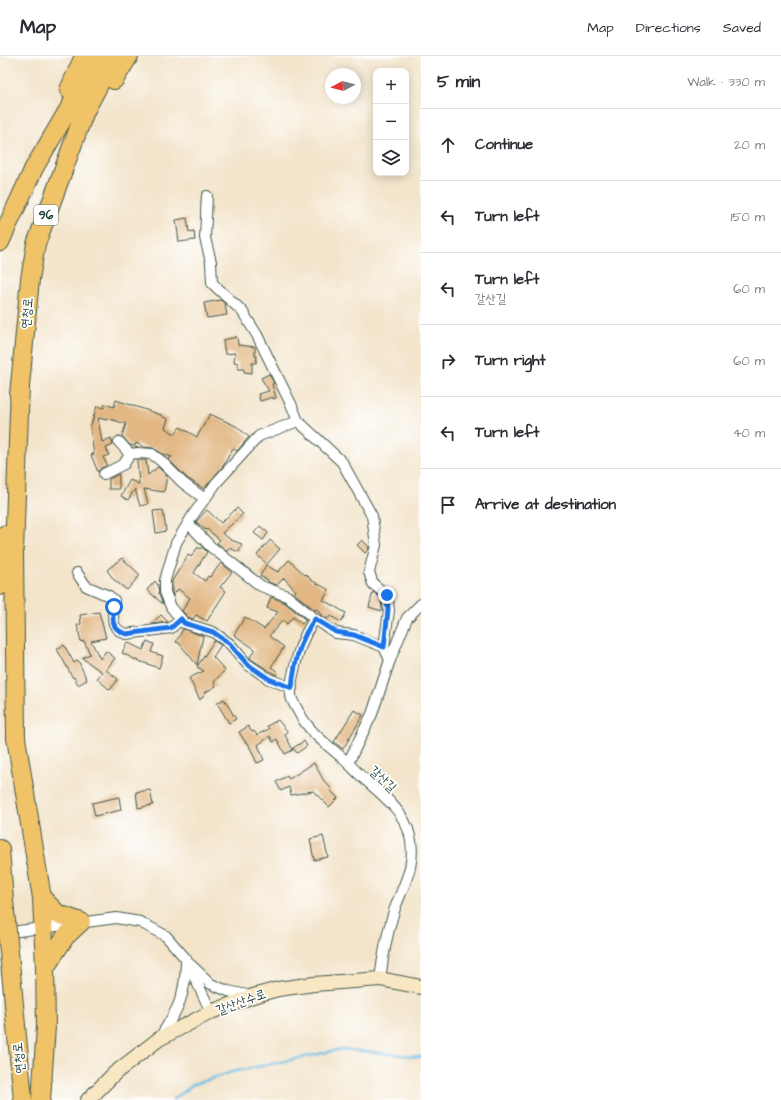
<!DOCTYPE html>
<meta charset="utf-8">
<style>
:root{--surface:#fff;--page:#f2f2f3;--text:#2b2b33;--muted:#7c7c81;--line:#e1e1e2}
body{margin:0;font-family:"Architects Daughter","Poor Story",sans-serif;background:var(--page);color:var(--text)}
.controls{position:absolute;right:12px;top:12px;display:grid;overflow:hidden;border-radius:8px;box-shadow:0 2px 10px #0003}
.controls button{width:36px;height:36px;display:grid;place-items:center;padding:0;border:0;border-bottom:1px solid var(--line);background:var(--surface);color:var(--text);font:20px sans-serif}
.compass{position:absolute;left:325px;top:12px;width:36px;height:36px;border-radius:50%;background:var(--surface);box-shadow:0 2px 10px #0003;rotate:263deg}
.stop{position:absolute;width:12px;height:12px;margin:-9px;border:3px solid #1a73e8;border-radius:50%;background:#fff}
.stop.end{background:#1a73e8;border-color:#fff;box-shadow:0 1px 4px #0008}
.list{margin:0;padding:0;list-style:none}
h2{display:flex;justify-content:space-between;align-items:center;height:52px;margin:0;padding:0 16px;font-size:17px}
h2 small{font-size:13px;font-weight:400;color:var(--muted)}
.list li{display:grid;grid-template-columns:26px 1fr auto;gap:12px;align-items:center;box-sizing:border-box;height:72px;padding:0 16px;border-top:1px solid var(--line)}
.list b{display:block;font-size:15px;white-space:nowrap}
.list p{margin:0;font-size:13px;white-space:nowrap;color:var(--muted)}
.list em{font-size:13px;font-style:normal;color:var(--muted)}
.icon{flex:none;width:22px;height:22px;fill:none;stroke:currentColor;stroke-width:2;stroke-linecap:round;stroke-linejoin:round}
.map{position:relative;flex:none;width:421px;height:1044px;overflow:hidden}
header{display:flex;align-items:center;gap:24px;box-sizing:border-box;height:56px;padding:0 20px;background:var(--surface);border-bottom:1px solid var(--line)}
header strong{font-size:19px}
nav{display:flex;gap:22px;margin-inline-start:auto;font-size:14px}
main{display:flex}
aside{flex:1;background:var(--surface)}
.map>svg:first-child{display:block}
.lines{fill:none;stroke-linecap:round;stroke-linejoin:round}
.stream{stroke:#66bbe3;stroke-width:2.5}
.building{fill:#e2b784}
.street-casing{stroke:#3f564a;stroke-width:12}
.secondary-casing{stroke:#3f564a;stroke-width:16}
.highway-casing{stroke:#3f564a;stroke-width:20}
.street{stroke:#fff;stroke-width:10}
.secondary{stroke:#f9e7c3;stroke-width:14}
.highway{stroke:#f0c369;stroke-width:18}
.highway-bridge-casing{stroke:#3f564a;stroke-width:20;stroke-linecap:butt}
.highway-bridge{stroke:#f0c369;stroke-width:18}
.route{stroke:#1a73e8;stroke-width:5}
.labels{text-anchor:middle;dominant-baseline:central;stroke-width:3.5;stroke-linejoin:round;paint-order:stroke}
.shield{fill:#fff;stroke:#627771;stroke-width:1}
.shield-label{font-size:12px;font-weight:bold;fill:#1f3d34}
.street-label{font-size:13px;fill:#1f3d34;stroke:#fff}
</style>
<header>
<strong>Map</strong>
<nav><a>Map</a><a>Directions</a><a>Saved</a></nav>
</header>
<main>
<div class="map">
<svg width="421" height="1044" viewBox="0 0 421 1044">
<rect width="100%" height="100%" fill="#fff"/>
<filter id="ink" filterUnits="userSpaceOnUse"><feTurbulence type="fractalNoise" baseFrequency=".025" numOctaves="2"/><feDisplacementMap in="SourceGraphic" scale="8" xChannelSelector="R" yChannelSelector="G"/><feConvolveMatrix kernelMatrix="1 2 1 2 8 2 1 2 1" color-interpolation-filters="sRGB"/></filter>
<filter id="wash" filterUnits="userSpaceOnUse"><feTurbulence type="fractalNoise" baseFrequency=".012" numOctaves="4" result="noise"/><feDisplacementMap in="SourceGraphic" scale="16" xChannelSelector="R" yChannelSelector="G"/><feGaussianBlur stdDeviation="0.9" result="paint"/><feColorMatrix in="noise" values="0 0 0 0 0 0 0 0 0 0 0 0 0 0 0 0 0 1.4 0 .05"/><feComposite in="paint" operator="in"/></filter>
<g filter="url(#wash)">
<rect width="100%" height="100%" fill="#f3e4ca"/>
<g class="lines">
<polyline class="stream" points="173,1044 192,1029 232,1016 342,993 421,1001"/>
</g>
<g id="blocks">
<g class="building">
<polygon points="187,162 189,176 194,175 195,184 179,186 176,164"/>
<polygon points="221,244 225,248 227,259 207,262 204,247"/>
<polygon points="237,281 238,289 255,291 255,300 257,300 256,307 252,307 252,317 244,316 244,313 238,313 238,307 234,306 235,297 225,298 223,284"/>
<polygon points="269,318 274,327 272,328 276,342 273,343 273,341 260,345 258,338 269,335 261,322"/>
<polygon points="116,344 161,359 161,360 168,363 165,372 175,378 180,371 197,381 210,358 236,370 249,381 237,395 233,392 223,410 204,433 187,422 168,403 172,401 163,398 153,392 144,391 136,387 135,390 130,389 122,380 126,368 107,362 107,364 98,362 102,386 111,382 113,389 106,392 109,399 103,401 107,409 101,412 98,416 91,399 94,398 90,372 97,350 104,352 105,348 114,351"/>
<polygon points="137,404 146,404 148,419 158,411 167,420 164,436 144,433 148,448 140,450 135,433 128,444 121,440 130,424 139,428"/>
<polygon points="119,418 119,433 109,433 109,423"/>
<polygon points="237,452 243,458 222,477 231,484 242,488 239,496 229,492 227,495 217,487 220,484 207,473 206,474 196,466 207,454 221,467"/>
<polygon points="163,454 166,475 156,477 153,455"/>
<polygon points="260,470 268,477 263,484 254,477"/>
<polygon points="270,484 280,493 267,508 257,499"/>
<polygon points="362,484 369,491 368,494 365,497 357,489"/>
<polygon points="198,491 200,493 202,491 207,496 194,517 205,525 208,520 210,521 221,507 232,516 220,531 226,535 207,565 196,559 193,563 188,561 182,555 190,542 178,533 173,540 172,535 172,525 186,502 188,499 191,501"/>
<polygon points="122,502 140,519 127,534 114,524 107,514"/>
<polygon points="289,504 305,519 306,518 311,524 329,534 323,544 346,557 341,566 331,560 327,563 321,559 317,553 315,554 294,537 296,535 284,522 277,529 268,526 268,524 260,520 266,509 278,516"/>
<polygon points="155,525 158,529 159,538 163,548 147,534"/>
<polygon points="373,536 381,542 382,555 369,551"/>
<polygon points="271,541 284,546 306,564 302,568 293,561 287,568 283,564 269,580 284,591 271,611 278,616 276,619 251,603 250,601 255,593 234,579 245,561 264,573 278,556 267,552"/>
<polygon points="99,556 106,582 91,585 100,603 106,595 115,602 106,614 118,623 110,634 97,623 102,616 82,602 90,598 84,585 81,586 77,569 81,568 80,559"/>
<polygon points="161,559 168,566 152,568 152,567"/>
<polygon points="183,573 203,580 197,609 179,587 176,586"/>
<polygon points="147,585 154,588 151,596 163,600 159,612 136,604 122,597 127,586 143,594"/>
<polygon points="214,585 221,589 213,601 225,614 214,626 216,630 206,636 200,644 189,622 204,615 197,611"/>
<polygon points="64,589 74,607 78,604 87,624 78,629 74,621 73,622 57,593"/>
<polygon points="224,643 236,663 229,667 217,647"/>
<polygon points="354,654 363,659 343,693 334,686"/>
<polygon points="278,664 287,675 287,678 285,679 293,694 285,698 277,683 273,686 270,680 258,689 264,704 257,707 248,687 246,687 239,676 248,670 252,676 254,675 257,679 269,673 267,670"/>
<polygon points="304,685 307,690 297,697 293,692"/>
<polygon points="314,707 324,725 332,733 330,734 338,742 329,751 313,735 291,739 289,731 281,735 276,726 287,720 289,723"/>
<polygon points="150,734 153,749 138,752 136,736"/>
<polygon points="119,741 121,754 95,760 92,747"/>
<polygon points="323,780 328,801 314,804 310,783"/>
</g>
</g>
</g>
<g filter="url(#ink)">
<use href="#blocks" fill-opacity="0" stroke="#3f564a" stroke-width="1"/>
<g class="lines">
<g class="street-casing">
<g id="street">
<polyline points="206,155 207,140 205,182 211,206 212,227 242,255 257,279 291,348 298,365 342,406 372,460 376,489 369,516 373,528 387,539 389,554 384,591 390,604"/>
<polyline points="119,386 130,398"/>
<polyline points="104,418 124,408 130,398 138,397 152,398 161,405 183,427 205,443"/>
<polyline points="188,467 210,490 261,530 287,540 315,563 336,577 354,579 384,591"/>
<path d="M 77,517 L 86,530 L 109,540 L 114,544 C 114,559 108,572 126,578 L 171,572 L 181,563"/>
<path d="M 315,563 C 304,577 299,593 295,610 C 293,618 290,630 291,639 C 291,644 295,649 297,653 C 310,679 329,689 348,707 C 355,714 361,721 368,726 C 385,741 405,757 410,780 C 417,809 403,829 394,855 C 387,877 383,900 380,923"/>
<polyline points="292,632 269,623 247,608 230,588 213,576 184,567 171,551 165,536 165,524 176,487 193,459 217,426 259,380 298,365"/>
<polyline points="348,707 372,658 390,604 407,562 421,548"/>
<polyline points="4,877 116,862 140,866 166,880 186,903 211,956"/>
<polyline points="191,909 211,928 228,935 252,940"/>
<path d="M 159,983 C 177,955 186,940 186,905"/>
</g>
</g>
<g class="secondary-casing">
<polyline id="secondary" points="88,1044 115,1017 159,983 211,956 253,940 278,933 314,928 380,923 421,931"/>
</g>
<g class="highway-casing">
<g id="highway">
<polyline points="114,24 129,0"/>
<polyline points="69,34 84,0"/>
<polyline points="0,186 34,112 100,0"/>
<polyline points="20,329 14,496 16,682 42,842 45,912 46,970 41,1044"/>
<polyline points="19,340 30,223 36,188 85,55 114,0"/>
<polyline points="0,530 4,479"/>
<polyline points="0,793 4,845"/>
<polyline points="42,842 58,858 81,866 65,881 45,912"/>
<polyline points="10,906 23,1044"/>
</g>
</g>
<use href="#street" class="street"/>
<use href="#secondary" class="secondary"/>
<use href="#highway" class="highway"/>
<g class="highway-bridge-casing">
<polyline id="highway-bridge" points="4,845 10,906"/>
</g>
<use href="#highway-bridge" class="highway-bridge"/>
</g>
</g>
<g class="lines" filter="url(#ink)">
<path class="route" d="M 114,551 C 112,564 111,573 126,578 L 171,572 L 181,563 L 184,567 L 213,576 L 230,588 L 247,608 L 269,623 L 292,632 C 294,608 300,582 315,563 L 336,576 L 354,579 L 384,591 L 388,554 L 387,539"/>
</g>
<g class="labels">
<rect class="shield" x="34" y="149" width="24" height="20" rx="3"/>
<g class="shield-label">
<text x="46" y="159">96</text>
</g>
<g class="street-label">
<text transform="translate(27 257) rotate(-85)">연청로</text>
<text transform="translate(383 723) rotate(43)">갈산길</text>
<text transform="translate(241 946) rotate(-20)">갈산산수로</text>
<text transform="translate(19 1002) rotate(-96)">연청로</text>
</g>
</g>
</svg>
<div class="controls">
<button>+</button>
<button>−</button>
<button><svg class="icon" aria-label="layers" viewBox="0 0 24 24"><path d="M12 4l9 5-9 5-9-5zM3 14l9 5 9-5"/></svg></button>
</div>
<svg class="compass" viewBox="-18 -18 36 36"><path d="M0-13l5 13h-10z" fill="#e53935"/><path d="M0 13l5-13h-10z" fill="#7c7c81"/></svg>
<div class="stop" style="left:114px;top:551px"></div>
<div class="stop end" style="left:387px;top:539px"></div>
</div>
<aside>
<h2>5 min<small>Walk · 330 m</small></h2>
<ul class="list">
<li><svg class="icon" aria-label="ahead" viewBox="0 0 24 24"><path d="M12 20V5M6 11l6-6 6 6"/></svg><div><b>Continue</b></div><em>20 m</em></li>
<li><svg class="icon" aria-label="left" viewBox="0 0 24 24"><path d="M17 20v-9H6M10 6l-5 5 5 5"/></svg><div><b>Turn left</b></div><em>150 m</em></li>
<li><svg class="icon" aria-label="left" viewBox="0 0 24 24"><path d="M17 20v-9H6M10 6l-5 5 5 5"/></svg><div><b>Turn left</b><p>갈산길</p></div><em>60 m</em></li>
<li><svg class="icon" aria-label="right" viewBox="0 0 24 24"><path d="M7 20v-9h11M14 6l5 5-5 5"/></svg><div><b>Turn right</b></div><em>60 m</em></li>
<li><svg class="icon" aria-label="left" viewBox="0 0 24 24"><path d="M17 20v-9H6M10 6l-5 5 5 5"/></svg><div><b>Turn left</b></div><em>40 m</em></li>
<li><svg class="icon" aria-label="arrive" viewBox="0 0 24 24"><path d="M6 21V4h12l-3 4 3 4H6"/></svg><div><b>Arrive at destination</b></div></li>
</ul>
</aside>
</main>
